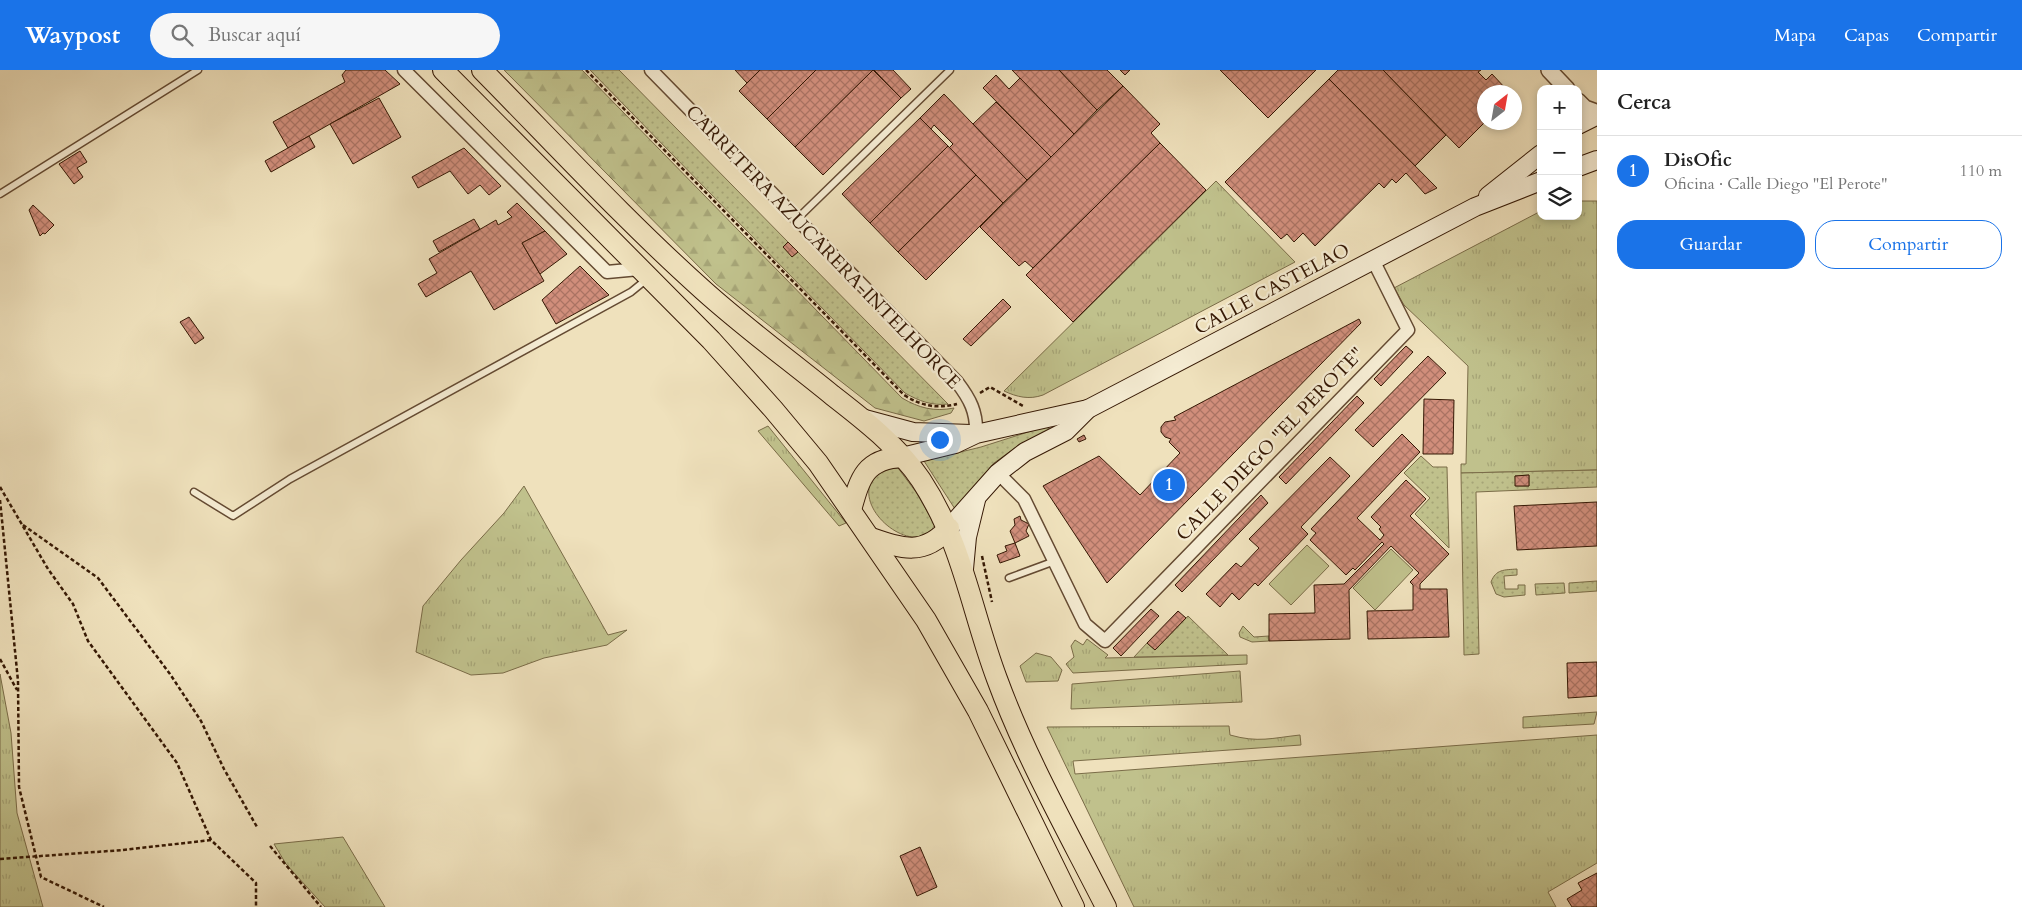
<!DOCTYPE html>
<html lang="es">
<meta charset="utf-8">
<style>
:root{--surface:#fff;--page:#f6f6f6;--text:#222;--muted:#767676;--line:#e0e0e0;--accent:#1a73e8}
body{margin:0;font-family:Cardo,serif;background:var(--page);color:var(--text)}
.controls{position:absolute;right:15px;top:15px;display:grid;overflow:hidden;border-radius:10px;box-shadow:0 2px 8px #0003}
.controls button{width:45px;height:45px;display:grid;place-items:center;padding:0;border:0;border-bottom:1px solid var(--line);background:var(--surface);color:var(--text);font:25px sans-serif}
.compass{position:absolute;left:1477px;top:15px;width:45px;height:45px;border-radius:50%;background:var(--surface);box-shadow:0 2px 8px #0003;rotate:31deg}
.you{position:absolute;left:939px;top:369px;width:18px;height:18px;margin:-12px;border:4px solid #fff;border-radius:50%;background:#1a73e8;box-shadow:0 0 0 8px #1a73e833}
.badge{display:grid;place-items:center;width:32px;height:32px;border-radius:50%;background:var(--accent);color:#fff;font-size:16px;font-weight:700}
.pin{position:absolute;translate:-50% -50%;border:2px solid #fff;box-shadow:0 1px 5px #0006}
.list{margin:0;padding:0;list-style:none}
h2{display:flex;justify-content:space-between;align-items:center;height:65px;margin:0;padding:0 20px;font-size:21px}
h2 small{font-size:16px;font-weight:400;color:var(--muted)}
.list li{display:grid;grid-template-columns:32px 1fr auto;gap:15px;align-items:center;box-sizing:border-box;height:70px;padding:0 20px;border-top:1px solid var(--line)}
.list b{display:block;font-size:19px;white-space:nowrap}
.list p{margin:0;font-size:16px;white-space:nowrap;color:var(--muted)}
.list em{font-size:16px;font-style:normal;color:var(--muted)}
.actions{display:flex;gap:10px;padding:15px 20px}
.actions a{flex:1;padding:11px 0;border:1px solid var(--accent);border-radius:20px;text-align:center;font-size:18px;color:var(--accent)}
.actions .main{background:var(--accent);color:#fff}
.icon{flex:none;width:28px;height:28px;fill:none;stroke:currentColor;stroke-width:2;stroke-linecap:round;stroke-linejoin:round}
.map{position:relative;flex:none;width:1597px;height:837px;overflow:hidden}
header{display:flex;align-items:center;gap:30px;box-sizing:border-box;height:70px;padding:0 25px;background:var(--accent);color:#fff}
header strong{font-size:24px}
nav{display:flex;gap:28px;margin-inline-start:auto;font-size:18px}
.search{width:350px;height:45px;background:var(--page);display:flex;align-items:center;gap:12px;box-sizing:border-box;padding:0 18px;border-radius:28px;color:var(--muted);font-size:19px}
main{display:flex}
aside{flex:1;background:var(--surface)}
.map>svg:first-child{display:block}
.grass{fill:url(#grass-tufts);stroke:#7a6c48}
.forest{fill:url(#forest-firs);stroke:#7a6c48}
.park{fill:url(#park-dots);stroke:#7a6c48;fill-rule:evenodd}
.pitch{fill:#c0c18c;stroke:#7a6c48}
.building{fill:url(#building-cross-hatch);stroke:#351804}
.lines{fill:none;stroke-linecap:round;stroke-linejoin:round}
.service-casing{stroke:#644a32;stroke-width:9}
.minor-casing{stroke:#644a32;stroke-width:15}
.tertiary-casing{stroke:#644a32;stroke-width:18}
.secondary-casing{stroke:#351804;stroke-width:20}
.primary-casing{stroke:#351804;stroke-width:22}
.path{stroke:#351804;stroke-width:2.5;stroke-dasharray:4 2.5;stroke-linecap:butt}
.service{stroke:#f5ecd3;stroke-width:6}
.minor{stroke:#f5ecd3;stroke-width:12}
.tertiary{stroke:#f5ecd3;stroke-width:15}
.secondary{stroke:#f5ecd3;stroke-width:18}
.primary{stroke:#efe1bc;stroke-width:20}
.path-bridge{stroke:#351804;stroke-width:2.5;stroke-dasharray:4 2.5;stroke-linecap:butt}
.labels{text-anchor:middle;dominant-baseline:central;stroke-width:4.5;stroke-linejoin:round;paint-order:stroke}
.street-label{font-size:19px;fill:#351804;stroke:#f5ecd3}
</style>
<header>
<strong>Waypost</strong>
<div class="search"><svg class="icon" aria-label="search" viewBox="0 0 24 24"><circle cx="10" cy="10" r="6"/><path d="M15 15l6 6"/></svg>Buscar aquí</div>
<nav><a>Mapa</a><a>Capas</a><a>Compartir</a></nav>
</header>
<main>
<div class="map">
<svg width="1597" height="837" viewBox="0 0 1597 837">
<defs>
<pattern id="grass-tufts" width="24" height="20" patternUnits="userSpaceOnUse" patternTransform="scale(1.25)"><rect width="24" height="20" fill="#c0c18c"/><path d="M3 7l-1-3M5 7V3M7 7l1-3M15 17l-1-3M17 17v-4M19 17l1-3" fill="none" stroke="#a6a577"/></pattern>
<pattern id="forest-firs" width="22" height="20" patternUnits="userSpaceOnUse" patternTransform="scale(1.25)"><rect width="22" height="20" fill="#c0c18c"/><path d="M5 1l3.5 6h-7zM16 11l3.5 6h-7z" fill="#a6a577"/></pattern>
<pattern id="park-dots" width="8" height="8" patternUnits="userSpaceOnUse" patternTransform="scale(1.25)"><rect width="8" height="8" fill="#c0c18c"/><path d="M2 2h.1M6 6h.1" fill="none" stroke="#a6a577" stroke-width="1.8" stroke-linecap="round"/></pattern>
<pattern id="building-cross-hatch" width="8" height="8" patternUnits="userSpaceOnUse" patternTransform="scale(1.25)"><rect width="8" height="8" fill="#d08e7b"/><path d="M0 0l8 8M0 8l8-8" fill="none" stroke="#aa7363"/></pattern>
</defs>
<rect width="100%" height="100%" fill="#efe1bc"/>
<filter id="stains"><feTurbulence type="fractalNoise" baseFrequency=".004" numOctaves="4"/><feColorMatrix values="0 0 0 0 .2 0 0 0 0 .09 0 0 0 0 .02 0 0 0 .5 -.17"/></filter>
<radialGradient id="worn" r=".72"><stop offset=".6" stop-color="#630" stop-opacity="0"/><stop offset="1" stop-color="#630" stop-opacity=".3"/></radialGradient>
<g class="grass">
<path d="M 1216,111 L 1295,192 L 1043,325 C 1029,330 1017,327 1004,321 Z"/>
<polygon points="1578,131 1597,131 1597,400 1461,403 1461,394 1466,394 1468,296 1404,235 1394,218 1541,141 1541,146 1578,146"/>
<polygon points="768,356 846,453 839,456 758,361"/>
<polygon points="524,416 608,565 627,560 607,575 544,588 503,603 471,605 416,582 423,536 461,490 504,443"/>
<polygon points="1087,569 1108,585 1105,588 1247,585 1247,594 1073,603 1066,594 1074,587 1071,576 1075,570 1083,575"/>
<polygon points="1036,583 1051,587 1062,600 1058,611 1026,612 1020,596"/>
<polygon points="1240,601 1242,632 1071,639 1072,614"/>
<polygon points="0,604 11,663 17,743 43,837 0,837"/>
<polygon points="1597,642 1594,654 1523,658 1523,647"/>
<path d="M 1229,656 L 1230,665 C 1258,673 1272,668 1300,665 L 1301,675 L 1073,691 L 1075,704 L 1597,665 L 1597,793 L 1548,822 L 1556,837 L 1134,837 L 1047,657 Z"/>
<polygon points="343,767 385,837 325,837 286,794 274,774"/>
</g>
<path class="forest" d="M 504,0 L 582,0 L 902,328 C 919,338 934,342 954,338 L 951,343 L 924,351 L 875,338 L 716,214 Z"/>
<g class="park">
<path d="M 590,0 L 619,0 L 788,172 L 783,177 L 792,186 L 798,182 L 948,334 C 932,336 919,331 905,323 Z"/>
<polygon points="1047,356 1049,360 1019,375 994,393 955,439 924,391 981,377"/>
<polygon points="1421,386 1433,397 1447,397 1449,478 1415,444 1430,428 1404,403"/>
<path d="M 898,398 L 916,422 L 935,455 C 933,458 930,462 928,464 C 903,479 856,438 872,410 C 874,407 878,401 883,400 C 887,398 893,399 898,398 Z"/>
<path d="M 1597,400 L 1597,417 L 1476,422 L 1479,584 L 1464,585 L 1461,403 ZM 1529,405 L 1529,416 L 1516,416 L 1515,406 Z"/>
<path d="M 1517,499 L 1517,505 L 1504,506 L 1505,519 L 1518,519 L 1518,515 L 1525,515 L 1525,525 L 1504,527 L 1496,524 L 1491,512 C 1496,499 1504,500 1517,499 Z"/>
<polygon points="1597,511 1597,521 1569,523 1569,513"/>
<polygon points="1564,513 1565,523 1536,525 1535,514"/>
<polygon points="1188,546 1228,585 1134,587 1147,573 1155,580"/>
<polygon points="1243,556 1254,567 1269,566 1269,571 1252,572 1240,567 1239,563"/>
</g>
<g class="pitch">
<polygon points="1307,475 1329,496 1291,535 1269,514"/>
<polygon points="1391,479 1413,500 1375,540 1353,518"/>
</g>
<g class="building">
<polygon points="346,0 385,0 400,14 288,78 273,52 345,12 342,5"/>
<polygon points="735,0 760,0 747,13"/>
<polygon points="760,0 816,0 767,49 739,21"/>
<polygon points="816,0 873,0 795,77 767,49"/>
<polygon points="873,0 901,28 823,105 795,77"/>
<polygon points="874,0 893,0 911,19 901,28"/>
<polygon points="1012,0 1059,0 1097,40 1074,64"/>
<polygon points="1059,0 1107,0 1123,16 1097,40"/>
<polygon points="1120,0 1130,0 1125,5"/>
<polygon points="1220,0 1316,0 1268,48"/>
<polygon points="1338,0 1383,0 1446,65 1415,96 1329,9"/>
<polygon points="1383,0 1481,0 1478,2 1486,10 1492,4 1507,20 1505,22 1484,22 1485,52 1459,78"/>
<polygon points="996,5 1009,19 1020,8 1074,64 1051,87 983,18"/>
<polygon points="1329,9 1437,118 1425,124 1406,103 1396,113 1392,109 1384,118 1379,113 1315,176 1303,163 1294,172 1287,164 1281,169 1225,112"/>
<polygon points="1123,16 1160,54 1151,63 1160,73 1033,198 1025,191 1019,196 980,157"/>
<polygon points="944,24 1027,110 1003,133 949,78 953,74 934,55 931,59 920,48"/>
<polygon points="379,28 401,67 353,94 330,54"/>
<polygon points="996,32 1051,87 1027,110 973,54"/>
<polygon points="920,48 948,76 870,153 842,124"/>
<polygon points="309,66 315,77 271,102 265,91"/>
<polygon points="1160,73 1206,120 1073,252 1026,205"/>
<polygon points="948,76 976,105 898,182 870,153"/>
<polygon points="464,78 501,116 489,125 480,115 468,124 450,101 418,118 412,107"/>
<polygon points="80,81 87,92 77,98 83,107 74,114 59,94"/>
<polygon points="976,105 1003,133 926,210 898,182"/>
<polygon points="517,133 545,161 522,173 544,211 494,240 471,201 426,227 418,214 437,203 429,189 496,150 498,155 512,147 507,142"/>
<polygon points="33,135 54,155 45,164 43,163 40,166 29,140"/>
<polygon points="474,149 480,159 439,182 433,171"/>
<polygon points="545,161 567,184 540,204 522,173"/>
<polygon points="788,172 798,182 792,187 783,177"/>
<polygon points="580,196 609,225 556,254 542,230"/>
<polygon points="1003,229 1011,237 971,276 963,269"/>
<polygon points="189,247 204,268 195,274 180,252"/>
<polygon points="1359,249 1361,253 1107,513 1043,416 1099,386 1140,425 1180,383 1169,372 1171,369 1165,367 1161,362 1161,357 1165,352 1176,350 1174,347"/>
<polygon points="1406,276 1413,282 1381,316 1374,309"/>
<polygon points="1428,286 1446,303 1373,377 1355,360"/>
<polygon points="1357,326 1364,333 1286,414 1279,407"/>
<polygon points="1424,329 1454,330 1453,384 1423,384"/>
<polygon points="1402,364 1420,382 1357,448 1380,470 1384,465 1379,459 1381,457 1371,447 1406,410 1426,429 1410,446 1449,484 1420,514 1420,519 1447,519 1449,567 1368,569 1367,541 1413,540 1413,515 1410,512 1419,503 1391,476 1349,520 1350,569 1269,571 1269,544 1315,543 1314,515 1344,514 1384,474 1382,472 1355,500 1353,498 1346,505 1310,470 1316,463 1311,459"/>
<polygon points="1084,365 1086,369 1079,372 1077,369"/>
<polygon points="1330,387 1350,406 1301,457 1308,464 1258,516 1255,513 1239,530 1232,523 1220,537 1206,524 1236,493 1241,497 1259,478 1249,469"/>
<polygon points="1529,405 1529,416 1515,416 1515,406"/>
<polygon points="1261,425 1268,433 1182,522 1175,515"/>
<polygon points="1597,432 1597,476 1517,480 1514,436"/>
<polygon points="1020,446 1021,450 1029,454 1026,461 1029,466 1015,473 1010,461 1015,455 1014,449"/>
<polygon points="1015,473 1020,486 1000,493 997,485 1007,481 1005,476"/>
<polygon points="1151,539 1159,546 1121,586 1113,578"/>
<polygon points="1178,541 1186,548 1155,580 1147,573"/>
<polygon points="1597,592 1597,626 1568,628 1567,593"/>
<polygon points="920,777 937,817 917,826 900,786"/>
<polygon points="1597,803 1597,837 1572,837 1567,829 1582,820 1578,813"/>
</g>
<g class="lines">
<g class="service-casing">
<g id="service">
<polyline points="0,124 198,0"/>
<polyline points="797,149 950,0"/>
<polyline points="194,422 233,446 290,409 631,222 647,209"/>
<polyline points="1009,508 1055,491"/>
</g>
</g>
<g class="minor-casing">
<g id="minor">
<polyline points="404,0 607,202 639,199"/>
<path d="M 651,0 L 957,312 C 970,329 977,342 976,364"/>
<polyline points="998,403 1024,429 1085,554 1105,571 1408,260 1373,190"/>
</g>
</g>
<g class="tertiary-casing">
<g id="tertiary">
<polyline points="1549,0 1567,19"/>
<polyline points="1578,31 1585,38 1596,42"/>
</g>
</g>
<g class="secondary-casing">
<g id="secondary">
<polyline points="1578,55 1596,46"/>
<polyline points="1578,97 1597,90"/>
<polyline points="1488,126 1541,84"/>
<polyline points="861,348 913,362 971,364"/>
<polyline points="902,387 955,374 976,364 1088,339"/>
<polyline points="949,458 998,403 1025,382 1066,361 1088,339 1475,137 1541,111"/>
<polyline points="964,499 967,467 976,430"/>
</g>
</g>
<g class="primary-casing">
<g id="primary">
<polyline points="443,0 711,270 773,339 818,393 926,550 978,641 1074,837"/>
<path d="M 482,0 C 555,74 626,151 703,220 C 744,257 789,290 832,325 C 863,349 899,377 921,410 C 963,474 971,540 997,609 C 1026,688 1068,762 1106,837"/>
<path d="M 851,440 C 860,408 865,389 902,387"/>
<path d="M 871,468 C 903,479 924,486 949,458"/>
</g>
</g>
<g class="path">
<path d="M 586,0 L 904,325 C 922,336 936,339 957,334"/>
<polyline points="980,323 990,317 1023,336"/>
<polyline points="0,417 48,499 73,534 88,571 177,693 211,770 256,813 256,837"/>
<polyline points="0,430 18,611 19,717 41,807 104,837"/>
<polyline points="23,455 98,508 170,604 201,651 224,699 257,757"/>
<polyline points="982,486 992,532"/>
<polyline points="0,589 17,620"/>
<polyline points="270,776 321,837"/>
<polyline points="123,780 211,770"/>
</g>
<use href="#service" class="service"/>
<use href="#minor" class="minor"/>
<use href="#tertiary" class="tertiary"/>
<use href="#secondary" class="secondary"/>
<use href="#primary" class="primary"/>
<polyline class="path-bridge" points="0,789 123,780"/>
</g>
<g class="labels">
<g class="street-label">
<text transform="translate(823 177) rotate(46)">CARRETERA AZUCARERA-INTELHORCE</text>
<text transform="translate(1272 219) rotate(-28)">CALLE CASTELAO</text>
<text transform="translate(1270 374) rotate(-46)">CALLE DIEGO "EL PEROTE"</text>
</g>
</g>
<rect width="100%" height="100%" filter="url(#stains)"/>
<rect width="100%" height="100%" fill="url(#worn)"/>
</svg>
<div class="controls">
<button>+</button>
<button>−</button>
<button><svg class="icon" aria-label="layers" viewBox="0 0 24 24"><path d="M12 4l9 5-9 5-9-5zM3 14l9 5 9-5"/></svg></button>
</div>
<svg class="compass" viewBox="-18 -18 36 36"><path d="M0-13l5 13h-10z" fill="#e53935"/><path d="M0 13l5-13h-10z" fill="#767676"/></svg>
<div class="you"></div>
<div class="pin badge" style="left:1169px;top:415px">1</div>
</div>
<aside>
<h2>Cerca<small></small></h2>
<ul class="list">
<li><span class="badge">1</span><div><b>DisOfic</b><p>Oficina · Calle Diego &quot;El Perote&quot;</p></div><em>110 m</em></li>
</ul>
<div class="actions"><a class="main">Guardar</a><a>Compartir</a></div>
</aside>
</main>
